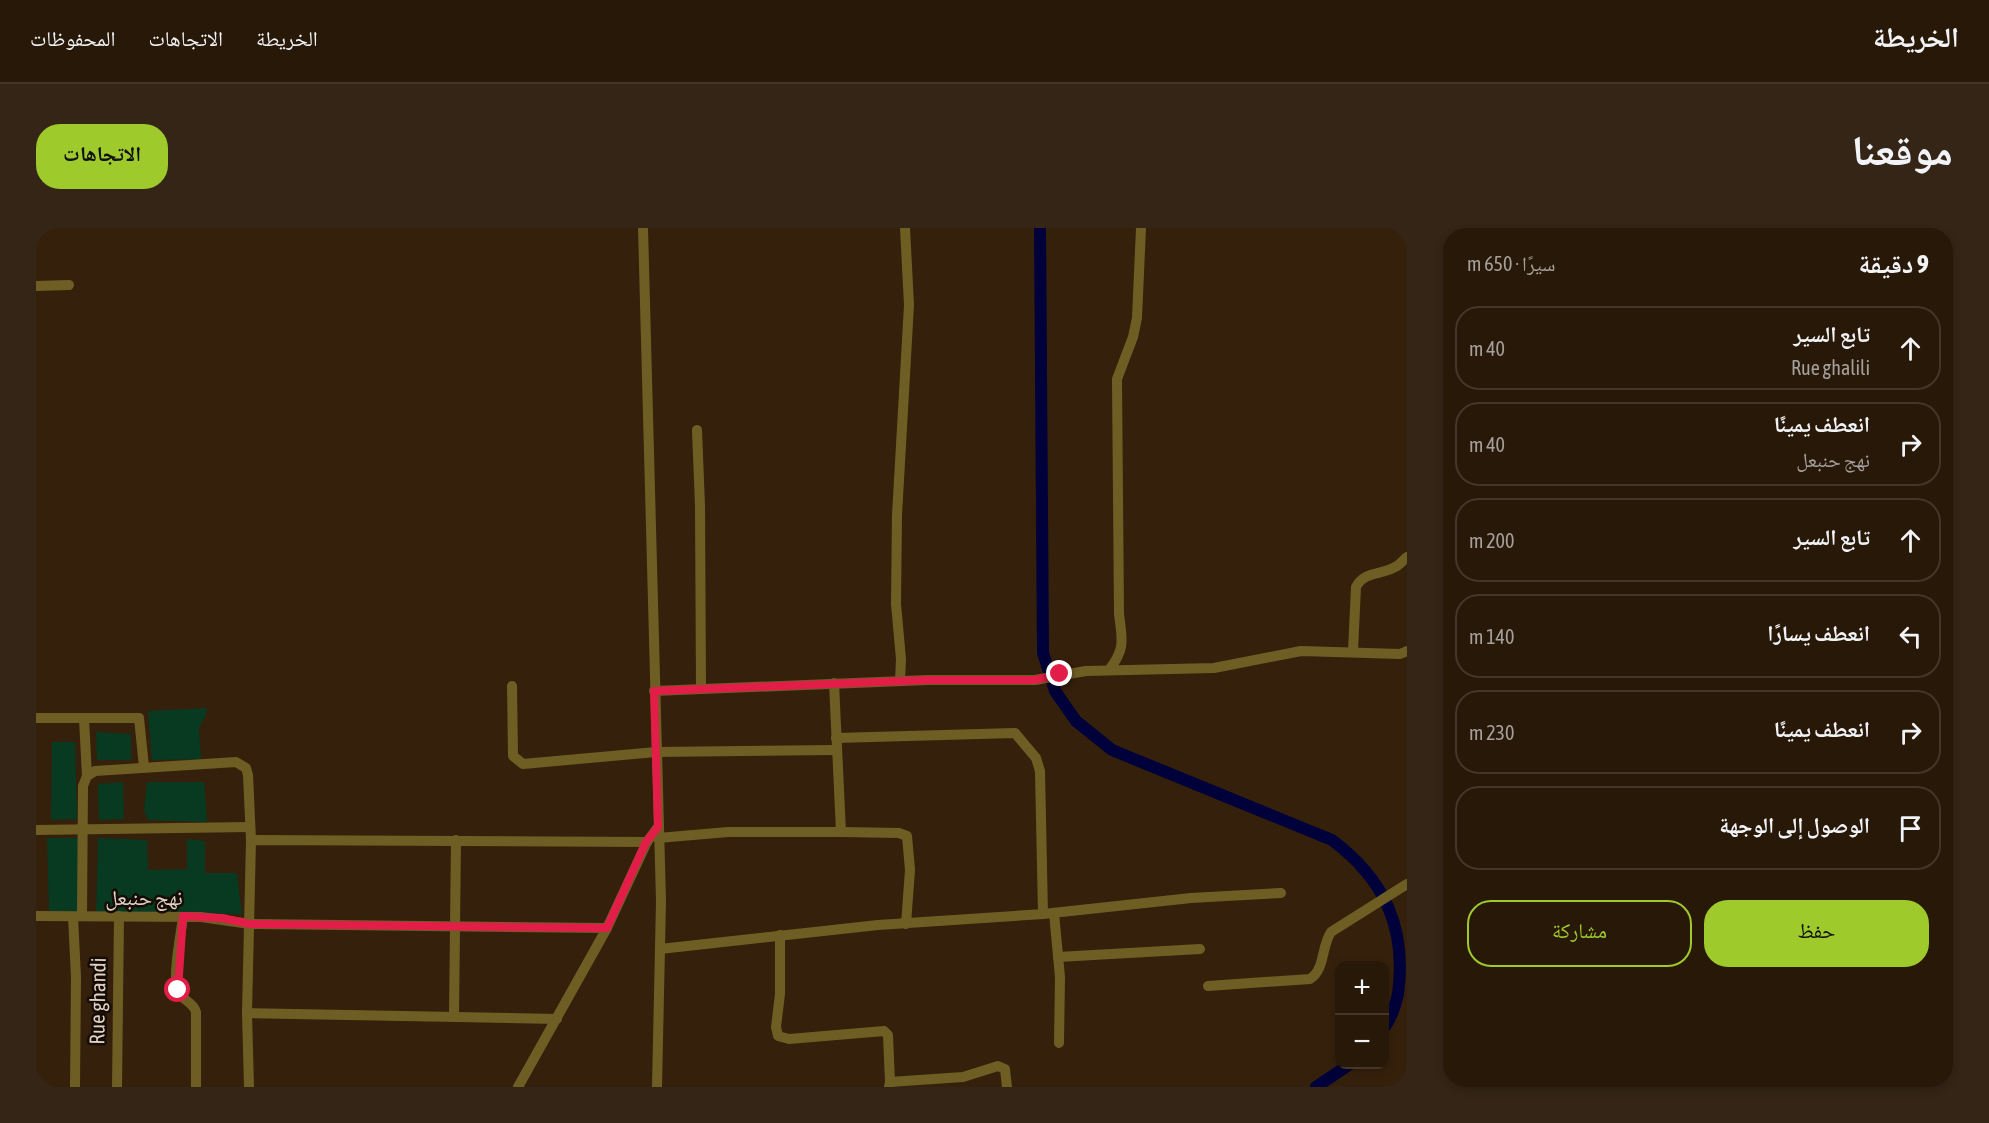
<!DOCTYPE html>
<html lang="ar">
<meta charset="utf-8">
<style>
:root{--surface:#281808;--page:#342516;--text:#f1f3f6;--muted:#a5a09c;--line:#443729;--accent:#9fca2c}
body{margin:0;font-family:"Asap Condensed","Noto Naskh Arabic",sans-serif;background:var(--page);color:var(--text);direction:rtl}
.controls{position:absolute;right:18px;bottom:18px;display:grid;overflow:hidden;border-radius:12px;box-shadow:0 3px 9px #0003}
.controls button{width:54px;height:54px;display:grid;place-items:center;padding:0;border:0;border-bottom:2px solid var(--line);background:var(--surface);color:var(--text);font:30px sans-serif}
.stop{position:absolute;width:18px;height:18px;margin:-14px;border:4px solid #e11d48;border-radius:50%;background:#fff}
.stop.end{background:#e11d48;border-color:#fff;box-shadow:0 2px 6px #0008}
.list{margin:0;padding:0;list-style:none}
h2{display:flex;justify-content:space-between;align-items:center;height:78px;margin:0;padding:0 24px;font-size:26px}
h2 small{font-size:20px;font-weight:400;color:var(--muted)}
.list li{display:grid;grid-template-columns:39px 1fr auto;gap:18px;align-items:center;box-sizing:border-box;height:84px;margin:0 12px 12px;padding:0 12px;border:2px solid var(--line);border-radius:24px}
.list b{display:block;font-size:22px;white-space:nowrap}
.list p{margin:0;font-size:20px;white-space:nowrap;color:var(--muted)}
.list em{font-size:20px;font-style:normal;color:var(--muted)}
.actions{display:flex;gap:12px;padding:18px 24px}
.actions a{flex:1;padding:14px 0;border:2px solid var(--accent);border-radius:24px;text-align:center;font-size:21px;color:var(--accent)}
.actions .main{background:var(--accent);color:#111}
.icon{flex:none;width:33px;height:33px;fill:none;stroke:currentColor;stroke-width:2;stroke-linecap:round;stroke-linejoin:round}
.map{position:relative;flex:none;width:1371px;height:859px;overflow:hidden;direction:ltr;border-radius:24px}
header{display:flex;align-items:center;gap:36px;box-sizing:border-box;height:84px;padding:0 30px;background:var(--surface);border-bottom:2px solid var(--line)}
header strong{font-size:28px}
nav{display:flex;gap:33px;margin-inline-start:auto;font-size:21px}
.intro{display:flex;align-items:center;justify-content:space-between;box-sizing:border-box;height:144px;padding:0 36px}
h1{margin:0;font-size:42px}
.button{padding:15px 27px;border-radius:24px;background:var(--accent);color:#111;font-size:21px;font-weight:700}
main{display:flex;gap:36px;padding:0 36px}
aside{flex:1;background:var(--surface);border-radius:24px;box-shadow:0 3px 9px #0003}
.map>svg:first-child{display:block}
.green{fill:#073a20}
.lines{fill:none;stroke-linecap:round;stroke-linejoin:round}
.canal{stroke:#00003a;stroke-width:12}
.minor{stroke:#6f5e24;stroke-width:10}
.route{stroke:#e11d48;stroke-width:8}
.labels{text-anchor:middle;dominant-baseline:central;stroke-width:5;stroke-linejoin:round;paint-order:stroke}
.street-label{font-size:21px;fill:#e1d2c6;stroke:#150c05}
</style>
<header>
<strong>الخريطة</strong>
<nav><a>الخريطة</a><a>الاتجاهات</a><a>المحفوظات</a></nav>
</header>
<div class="intro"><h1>موقعنا</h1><a class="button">الاتجاهات</a></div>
<main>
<aside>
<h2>9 دقيقة<small>سيرًا · 650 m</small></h2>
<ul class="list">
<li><svg class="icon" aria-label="ahead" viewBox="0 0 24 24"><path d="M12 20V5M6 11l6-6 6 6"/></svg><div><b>تابع السير</b><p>Rue ghalili</p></div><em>40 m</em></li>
<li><svg class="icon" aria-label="right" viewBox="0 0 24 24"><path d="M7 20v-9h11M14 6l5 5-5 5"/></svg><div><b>انعطف يمينًا</b><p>نهج حنبعل</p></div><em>40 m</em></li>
<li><svg class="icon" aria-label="ahead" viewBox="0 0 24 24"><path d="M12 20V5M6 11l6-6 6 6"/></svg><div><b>تابع السير</b></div><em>200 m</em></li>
<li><svg class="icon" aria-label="left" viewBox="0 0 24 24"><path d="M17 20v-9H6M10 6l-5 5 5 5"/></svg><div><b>انعطف يسارًا</b></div><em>140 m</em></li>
<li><svg class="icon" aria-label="right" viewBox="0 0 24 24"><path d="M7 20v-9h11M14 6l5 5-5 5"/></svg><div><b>انعطف يمينًا</b></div><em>230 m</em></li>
<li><svg class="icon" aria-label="arrive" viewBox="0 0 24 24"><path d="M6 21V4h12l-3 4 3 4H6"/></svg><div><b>الوصول إلى الوجهة</b></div></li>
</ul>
<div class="actions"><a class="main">حفظ</a><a>مشاركة</a></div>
</aside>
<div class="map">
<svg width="1371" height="859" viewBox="0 0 1371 859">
<rect width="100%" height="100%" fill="#35200b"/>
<g class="green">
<polygon points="171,480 170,487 163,500 165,531 116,532 112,483"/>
<polygon points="60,504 95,506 95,532 61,532"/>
<polygon points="16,514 39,514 41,591 15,592"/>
<polygon points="87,554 88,591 63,592 62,556"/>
<polygon points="111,554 168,554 171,594 112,592 108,582"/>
<polygon points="11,610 43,610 43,684 13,683"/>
<polygon points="62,610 111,612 112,642 151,641 151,611 169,613 169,645 201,645 206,686 60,685"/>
</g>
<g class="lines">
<g class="canal">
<path d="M 1004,0 L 1007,425 L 1019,463 L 1040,493 L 1076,522 L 1296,612 C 1348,651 1371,699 1362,766 C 1359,778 1356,789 1348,800"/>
<polyline points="1280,859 1314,836"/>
</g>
<g class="minor">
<polyline points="607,0 625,673 621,859"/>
<polyline points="0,58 33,57"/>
<polyline points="661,202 664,278 665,459"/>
<path d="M 1317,423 L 1320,359 C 1328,343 1346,347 1359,339 C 1364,337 1367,332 1371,329"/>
<path d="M 1073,442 C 1090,420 1086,412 1083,386 L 1081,151 L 1097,109 L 1101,90 L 1105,0"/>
<polyline points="864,453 865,431 860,376 861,287 873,77 869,0"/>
<polyline points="476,458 477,528 487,536 620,524 800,522"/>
<polyline points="618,463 892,452 999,452 1050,443 1178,440 1265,423 1364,426 1371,423"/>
<polyline points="0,490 103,490 108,539"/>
<polyline points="48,491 51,548"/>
<polyline points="0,602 214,599"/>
<polyline points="805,604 863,605 871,608 874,642 870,696"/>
<polyline points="622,610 692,604 805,604 798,455"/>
<polyline points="1018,685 1024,749 1023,815"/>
<polyline points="1007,686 1155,670 1245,665"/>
<polyline points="0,688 165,689 214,696 571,700"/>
<polyline points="46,688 47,558 51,548 59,543 200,534 210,540 212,547 215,612"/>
<polyline points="37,689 40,749 39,859"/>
<path d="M 147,689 C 145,706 136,749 142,763 C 146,773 157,773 160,784 L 160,859"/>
<polyline points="744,707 744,766 740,799 742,808 753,811 848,803 852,807 854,854"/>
<polyline points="624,721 842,697 1007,686 1004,543 1000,530 979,505 800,510"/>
<polyline points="1022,729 1164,721"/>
<path d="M 1172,758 L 1274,751 C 1289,742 1285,719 1295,704 L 1371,656"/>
<polyline points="211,785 521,791"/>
<polyline points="418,787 420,612"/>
<polyline points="81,859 83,688"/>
<polyline points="213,859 211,785 215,612 611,614 622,599"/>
<polyline points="482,859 571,700 611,614"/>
<polyline points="853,859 854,854 927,849 962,838 969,841 971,859"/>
</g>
</g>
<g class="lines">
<polyline class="route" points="142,762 147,688 186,690 214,696 571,700 610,614 622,599 618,463 892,452 999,452 1024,446"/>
</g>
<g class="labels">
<g class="street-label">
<text x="108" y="669">نهج حنبعل</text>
<text transform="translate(61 773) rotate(-89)">Rue ghandi</text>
</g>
</g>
</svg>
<div class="controls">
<button>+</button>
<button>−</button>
</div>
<div class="stop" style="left:142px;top:762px"></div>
<div class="stop end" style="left:1024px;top:446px"></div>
</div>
</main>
